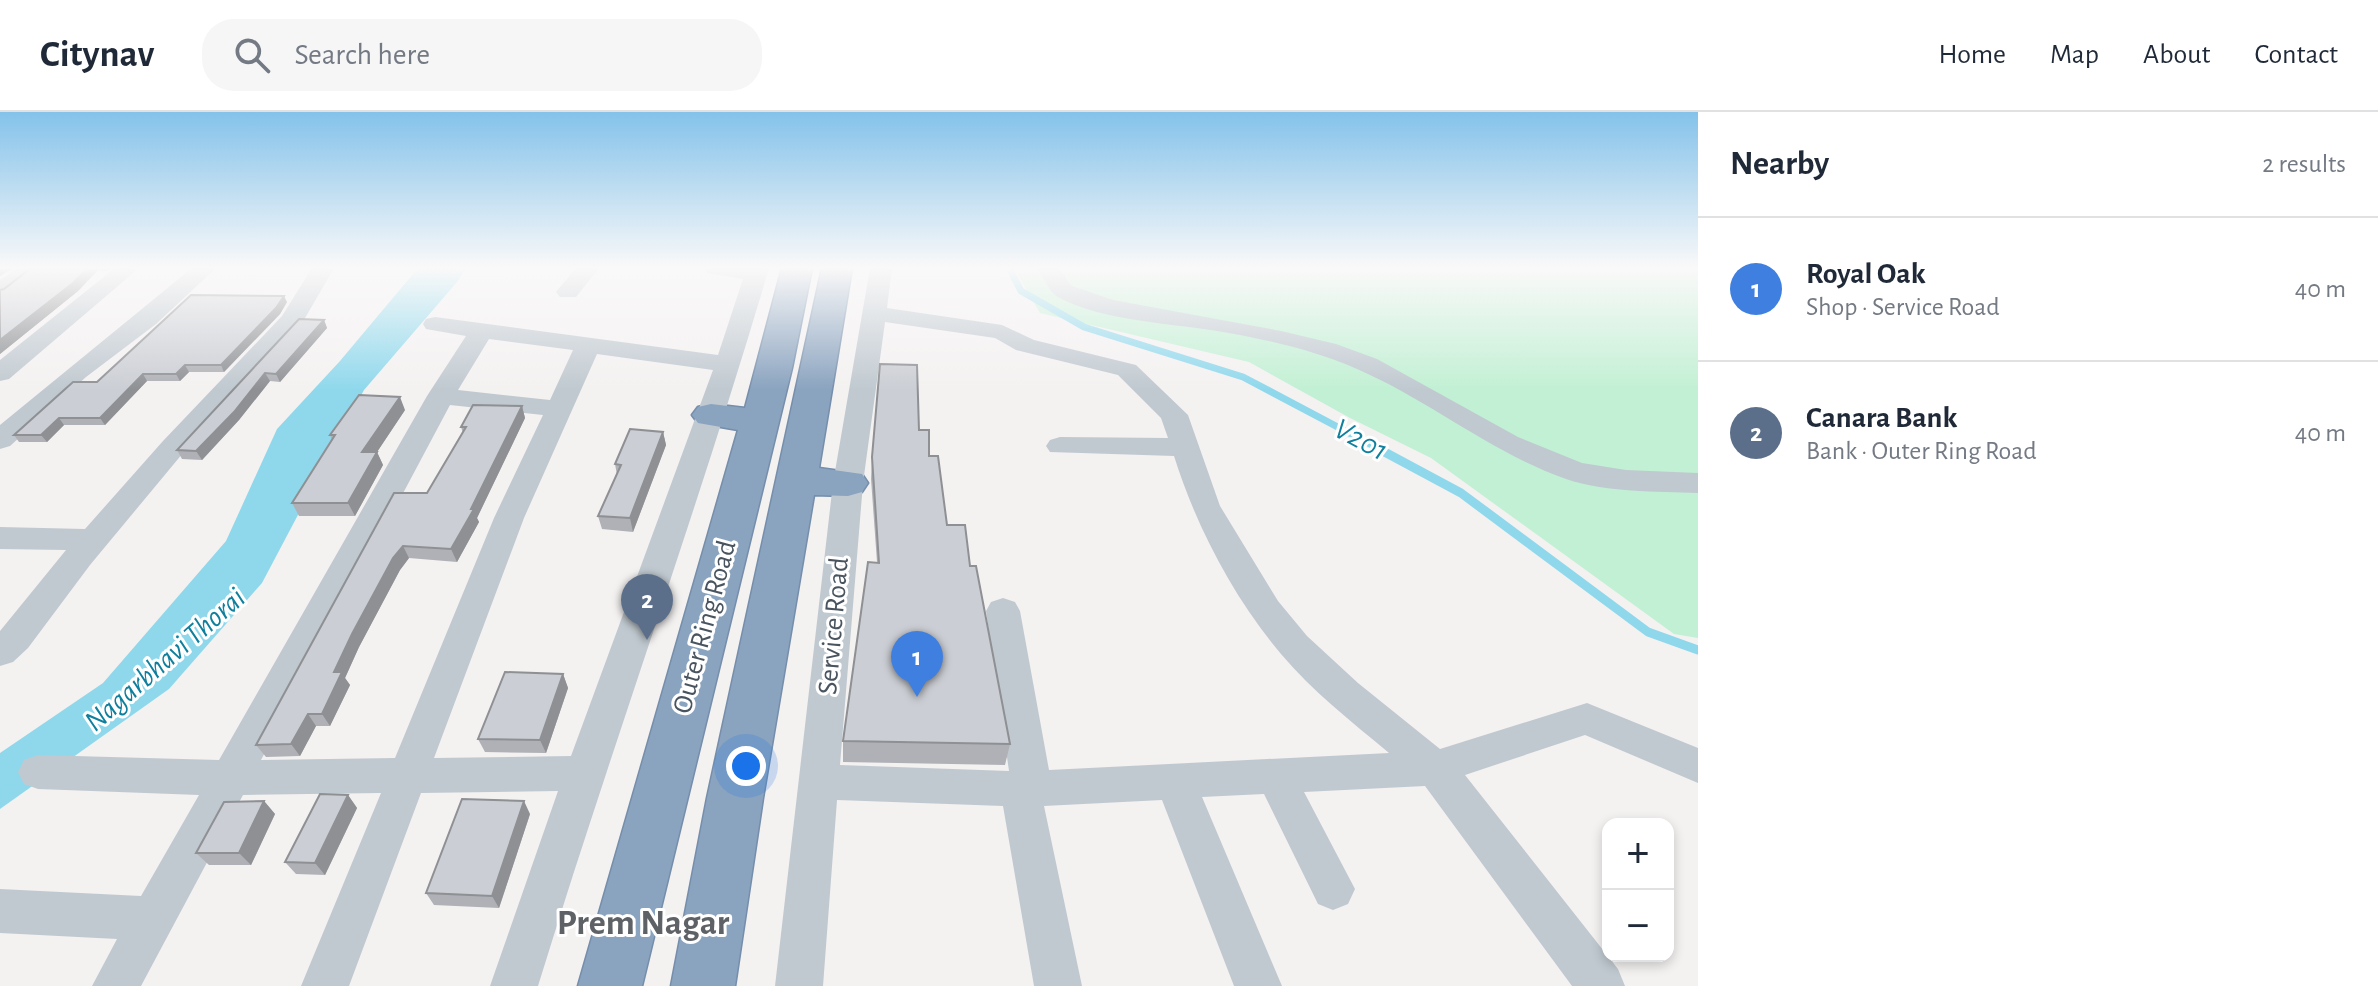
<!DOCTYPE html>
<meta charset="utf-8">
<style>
:root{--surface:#fff;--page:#f6f6f7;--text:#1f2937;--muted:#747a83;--line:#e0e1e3;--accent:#b45309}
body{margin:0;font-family:"Alegreya Sans",sans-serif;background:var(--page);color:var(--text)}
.controls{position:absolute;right:24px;bottom:24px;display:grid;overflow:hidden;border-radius:16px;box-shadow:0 4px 12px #0003}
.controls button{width:72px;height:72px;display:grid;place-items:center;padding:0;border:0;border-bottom:2px solid var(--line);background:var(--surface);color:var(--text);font:40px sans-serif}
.you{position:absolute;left:746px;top:654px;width:28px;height:28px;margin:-20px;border:6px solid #fff;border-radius:50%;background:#1a73e8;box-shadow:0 0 0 12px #1a73e833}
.badge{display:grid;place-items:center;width:52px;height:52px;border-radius:50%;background:var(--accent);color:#fff;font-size:26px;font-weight:700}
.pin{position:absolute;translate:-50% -66px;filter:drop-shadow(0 2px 4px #0008)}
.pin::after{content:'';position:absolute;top:42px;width:28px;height:24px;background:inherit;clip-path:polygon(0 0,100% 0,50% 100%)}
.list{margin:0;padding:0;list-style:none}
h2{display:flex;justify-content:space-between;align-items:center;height:104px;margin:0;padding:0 32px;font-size:34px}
h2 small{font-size:26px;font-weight:400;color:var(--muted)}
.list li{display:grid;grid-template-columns:52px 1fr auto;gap:24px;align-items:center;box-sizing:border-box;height:144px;padding:0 32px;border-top:2px solid var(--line)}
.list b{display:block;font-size:30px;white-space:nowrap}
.list p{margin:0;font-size:26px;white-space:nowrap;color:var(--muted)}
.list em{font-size:26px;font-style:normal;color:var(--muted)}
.icon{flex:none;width:44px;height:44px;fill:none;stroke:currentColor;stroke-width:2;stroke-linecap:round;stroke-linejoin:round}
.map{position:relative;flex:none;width:1698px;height:874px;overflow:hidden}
header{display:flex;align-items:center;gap:48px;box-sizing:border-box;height:112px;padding:0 40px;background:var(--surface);border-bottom:2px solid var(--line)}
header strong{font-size:38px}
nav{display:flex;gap:44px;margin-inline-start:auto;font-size:28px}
.search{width:560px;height:72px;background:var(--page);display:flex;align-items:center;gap:20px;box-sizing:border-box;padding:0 28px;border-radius:32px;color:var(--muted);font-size:30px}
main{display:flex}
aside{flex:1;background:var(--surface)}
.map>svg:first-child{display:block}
.green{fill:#c2f0d4}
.water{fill:#8fd8ec}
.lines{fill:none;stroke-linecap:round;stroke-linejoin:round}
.stream-far1{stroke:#8fd8ec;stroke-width:7}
.stream{stroke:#8fd8ec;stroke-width:9}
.highway-casing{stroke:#758eab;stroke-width:3}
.minor{fill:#c0c9d0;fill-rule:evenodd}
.highway{fill:#8aa3bf;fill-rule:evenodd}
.wall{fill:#afb1b6}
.shaded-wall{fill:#8e9094}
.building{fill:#cbced4;stroke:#8e9094;stroke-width:2}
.labels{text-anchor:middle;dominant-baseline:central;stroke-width:6;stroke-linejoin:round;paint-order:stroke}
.street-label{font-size:28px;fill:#49545f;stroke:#fff}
.water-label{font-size:30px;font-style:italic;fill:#0e7f9d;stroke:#fff}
.near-neighbourhood-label{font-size:36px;font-weight:bold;fill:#5e6266;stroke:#fff}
</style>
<header>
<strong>Citynav</strong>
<div class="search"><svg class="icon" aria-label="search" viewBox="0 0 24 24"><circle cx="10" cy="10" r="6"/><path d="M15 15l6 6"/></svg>Search here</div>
<nav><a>Home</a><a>Map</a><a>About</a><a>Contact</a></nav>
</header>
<main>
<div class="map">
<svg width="1698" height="874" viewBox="0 0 1698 874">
<rect width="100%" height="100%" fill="#f4f1f1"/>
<polygon class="green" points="1014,156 1698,156 1698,526 1674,522 1431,346 1350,306 1249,250 1040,201"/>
<polygon class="water" points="418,156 466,156 457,170 364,278 262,471 169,577 0,697 0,641 103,571 226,429 277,317 340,249"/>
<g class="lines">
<polyline class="stream-far1" points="1009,156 1021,179 1084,215 1243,265 1383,339"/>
<polyline class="stream" points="1379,337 1461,381 1648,520 1698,538"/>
<g class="highway-casing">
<g id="highway">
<polygon points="782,156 812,156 792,256 642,874 578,874 738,318 698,311 692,303 698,295 711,292 745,296"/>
<polygon points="822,156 852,156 819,356 862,362 868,371 862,380 848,384 814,383 763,686 735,874 671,874 707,686"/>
</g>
</g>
<g class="minor">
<polygon points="18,156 43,156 8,183 0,185 0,168"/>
<polygon points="115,156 139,156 9,267 0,269 0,248"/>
<polygon points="192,156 216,156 156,212 86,265 10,334 0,337 0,313"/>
<polygon points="312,156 334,156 301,213 183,341 90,453 28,536 13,550 0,554 0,519 66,438 0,437 0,415 85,417 163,329 282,204"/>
<polygon points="576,156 599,156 576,185 560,185 556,180"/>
<path d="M 704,156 L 769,156 C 698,397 612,634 538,874 L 490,874 L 558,679 L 421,681 L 349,874 L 301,874 L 381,681 L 243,683 L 141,874 L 92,874 L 117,827 L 0,821 L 0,777 L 141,784 L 199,683 L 38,677 L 24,672 L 18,660 L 24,648 L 38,643 L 219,648 L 427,284 L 466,224 L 426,217 L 423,212 L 426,207 L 435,205 L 718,243 L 743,167 L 707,161 ZM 489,227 L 573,238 L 550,288 L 458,278 ZM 597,242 L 713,258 L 571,644 L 434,646 L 524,406 ZM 450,293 L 543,303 L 494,406 L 395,646 L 261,648 Z"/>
<path d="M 870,156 L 892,156 L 887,196 L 1002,213 L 1034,228 L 1136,253 L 1188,303 L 1220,394 L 1278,489 L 1307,524 L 1358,571 L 1440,637 L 1587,591 L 1698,636 L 1698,671 L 1585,623 L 1465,663 L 1618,857 L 1625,874 L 1572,874 L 1425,674 L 1304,680 L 1355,777 L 1348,792 L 1333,798 L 1318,792 L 1264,682 L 1202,685 L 1282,874 L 1234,874 L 1162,688 L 1044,694 L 1082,874 L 1034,874 L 1003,694 L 837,688 L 823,874 L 775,874 L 833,371 ZM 885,210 L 995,226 L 1016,238 L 1118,263 L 1161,306 L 1168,326 L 1060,325 L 1050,328 L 1046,334 L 1050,340 L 1174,344 C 1196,414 1233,485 1281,542 C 1312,579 1352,610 1389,641 L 1049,658 L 1020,499 L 1015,490 L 1003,486 L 991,490 L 986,499 L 1009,659 L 840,653 L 863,371 Z"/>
<path d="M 1037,156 L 1059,156 L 1072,174 L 1113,188 L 1281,219 L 1336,232 L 1377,247 L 1518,325 L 1582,351 L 1626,358 L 1698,361 L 1698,381 C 1655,379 1607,381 1566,367 C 1490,340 1429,288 1357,257 C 1312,237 1260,226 1211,218 C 1165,211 1100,208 1058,185 C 1049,180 1043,165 1037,156 Z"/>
</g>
<use href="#highway" class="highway"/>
</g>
<g class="wall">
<polygon points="31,156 111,156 107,159 97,159 78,179 0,242 0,178 4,177"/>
<polygon points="287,190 280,202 224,260 189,260 180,269 147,269 105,313 64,313 47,330 19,330 14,323 97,270"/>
<polygon points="324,208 327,216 280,270 270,269 239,308 202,348 182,347 177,338"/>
<polygon points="522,294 525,306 477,406 479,410 457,450 409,446 400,458 359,535 345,566 350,573 330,614 316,614 300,644 266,645 256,633 427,381 463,321 461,315"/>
<polygon points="405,298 377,340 383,353 355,404 299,404 292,391 332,328 330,323"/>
<polygon points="919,318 929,344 947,413 970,454 1010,632 1005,653 843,650 843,629 877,450 871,367 872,345"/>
<polygon points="663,320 666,333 633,420 602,417 598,404 617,363 615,352"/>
<polygon points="563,562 568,576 546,641 485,640 478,627"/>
<polygon points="348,683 357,696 325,763 296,762 285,750"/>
<polygon points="264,689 275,702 251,753 209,753 196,741"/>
<polygon points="530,702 499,796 434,793 426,781"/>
</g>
<g class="shaded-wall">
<polygon points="0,156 14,156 0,164"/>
<polygon points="88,156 95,156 97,159 78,179 0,242 0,228"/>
<polygon points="284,184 287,190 280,202 224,260 221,253"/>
<polygon points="324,208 327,216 280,270 276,262"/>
<polygon points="185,253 189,260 180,269 176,262"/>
<polygon points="265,261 270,269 239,308 202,348 196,339"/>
<polygon points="143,262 147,269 105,313 100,306"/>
<polygon points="400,285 405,298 377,340 383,353 355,404 348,391 362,340"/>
<polygon points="522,294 525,306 477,406 479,410 457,450 451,437"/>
<polygon points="59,306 64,313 47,330 41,323"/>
<polygon points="663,320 666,333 633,420 630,406"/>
<polygon points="403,434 409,446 400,458 359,535 345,566 350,573 330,614 322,602 334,560 352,522 393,446"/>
<polygon points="563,562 568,576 546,641 540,628"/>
<polygon points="308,602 316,614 300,644 291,632"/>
<polygon points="348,683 357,696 325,763 315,751"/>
<polygon points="264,689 275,702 251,753 239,741"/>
<polygon points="524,689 530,702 499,796 492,784"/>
</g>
<g class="building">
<polygon points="31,156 88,156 73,171 0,228 0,178 4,177"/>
<polygon points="191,183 284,184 276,196 221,253 185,253 176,262 143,262 100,306 59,306 41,323 14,323 73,270 97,270"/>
<polygon points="299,207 324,208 276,262 265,261 234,300 196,339 177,338"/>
<polygon points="880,252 917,253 919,318 929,318 929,344 938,344 947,413 965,413 970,454 976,454 1010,632 843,629 868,450 879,451 872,345"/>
<polygon points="359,283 400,285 362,340 377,340 348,391 292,391 335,323 330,323"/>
<polygon points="473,293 522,294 471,397 474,397 451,437 403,434 393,446 352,522 334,560 342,560 322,602 308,602 291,632 256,633 394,381 427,381 466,315 461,315"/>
<polygon points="630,317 663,320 630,406 598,404 621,353 615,352"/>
<polygon points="505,560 563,562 540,628 478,627"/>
<polygon points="320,682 348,683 315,751 285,750"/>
<polygon points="462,687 524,689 492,784 426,781"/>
<polygon points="264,689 239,741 196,741 224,690"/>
</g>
<linearGradient id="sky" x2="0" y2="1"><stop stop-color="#84c2ea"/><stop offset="0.56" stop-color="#faf9f9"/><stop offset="1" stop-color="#faf9f9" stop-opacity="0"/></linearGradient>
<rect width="1698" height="278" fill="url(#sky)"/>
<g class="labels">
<g class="street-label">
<text transform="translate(834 514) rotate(-85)">Service Road</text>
<text transform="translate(705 515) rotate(-75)">Outer Ring Road</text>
</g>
<g class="water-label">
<text transform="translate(1361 328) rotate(28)">V201</text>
<text transform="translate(165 548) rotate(-41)">Nagarbhavi Thorai</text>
</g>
<g class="near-neighbourhood-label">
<text x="643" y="811">Prem Nagar</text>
</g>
</g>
</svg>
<div class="controls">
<button>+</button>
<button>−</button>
</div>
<div class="you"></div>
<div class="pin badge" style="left:917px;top:585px;background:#3f7fe0">1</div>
<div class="pin badge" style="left:647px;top:528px;background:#5c6f8a">2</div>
</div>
<aside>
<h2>Nearby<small>2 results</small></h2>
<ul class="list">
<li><span class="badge" style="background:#3f7fe0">1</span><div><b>Royal Oak</b><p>Shop · Service Road</p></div><em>40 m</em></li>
<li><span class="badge" style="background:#5c6f8a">2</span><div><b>Canara Bank</b><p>Bank · Outer Ring Road</p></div><em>40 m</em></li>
</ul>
</aside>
</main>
